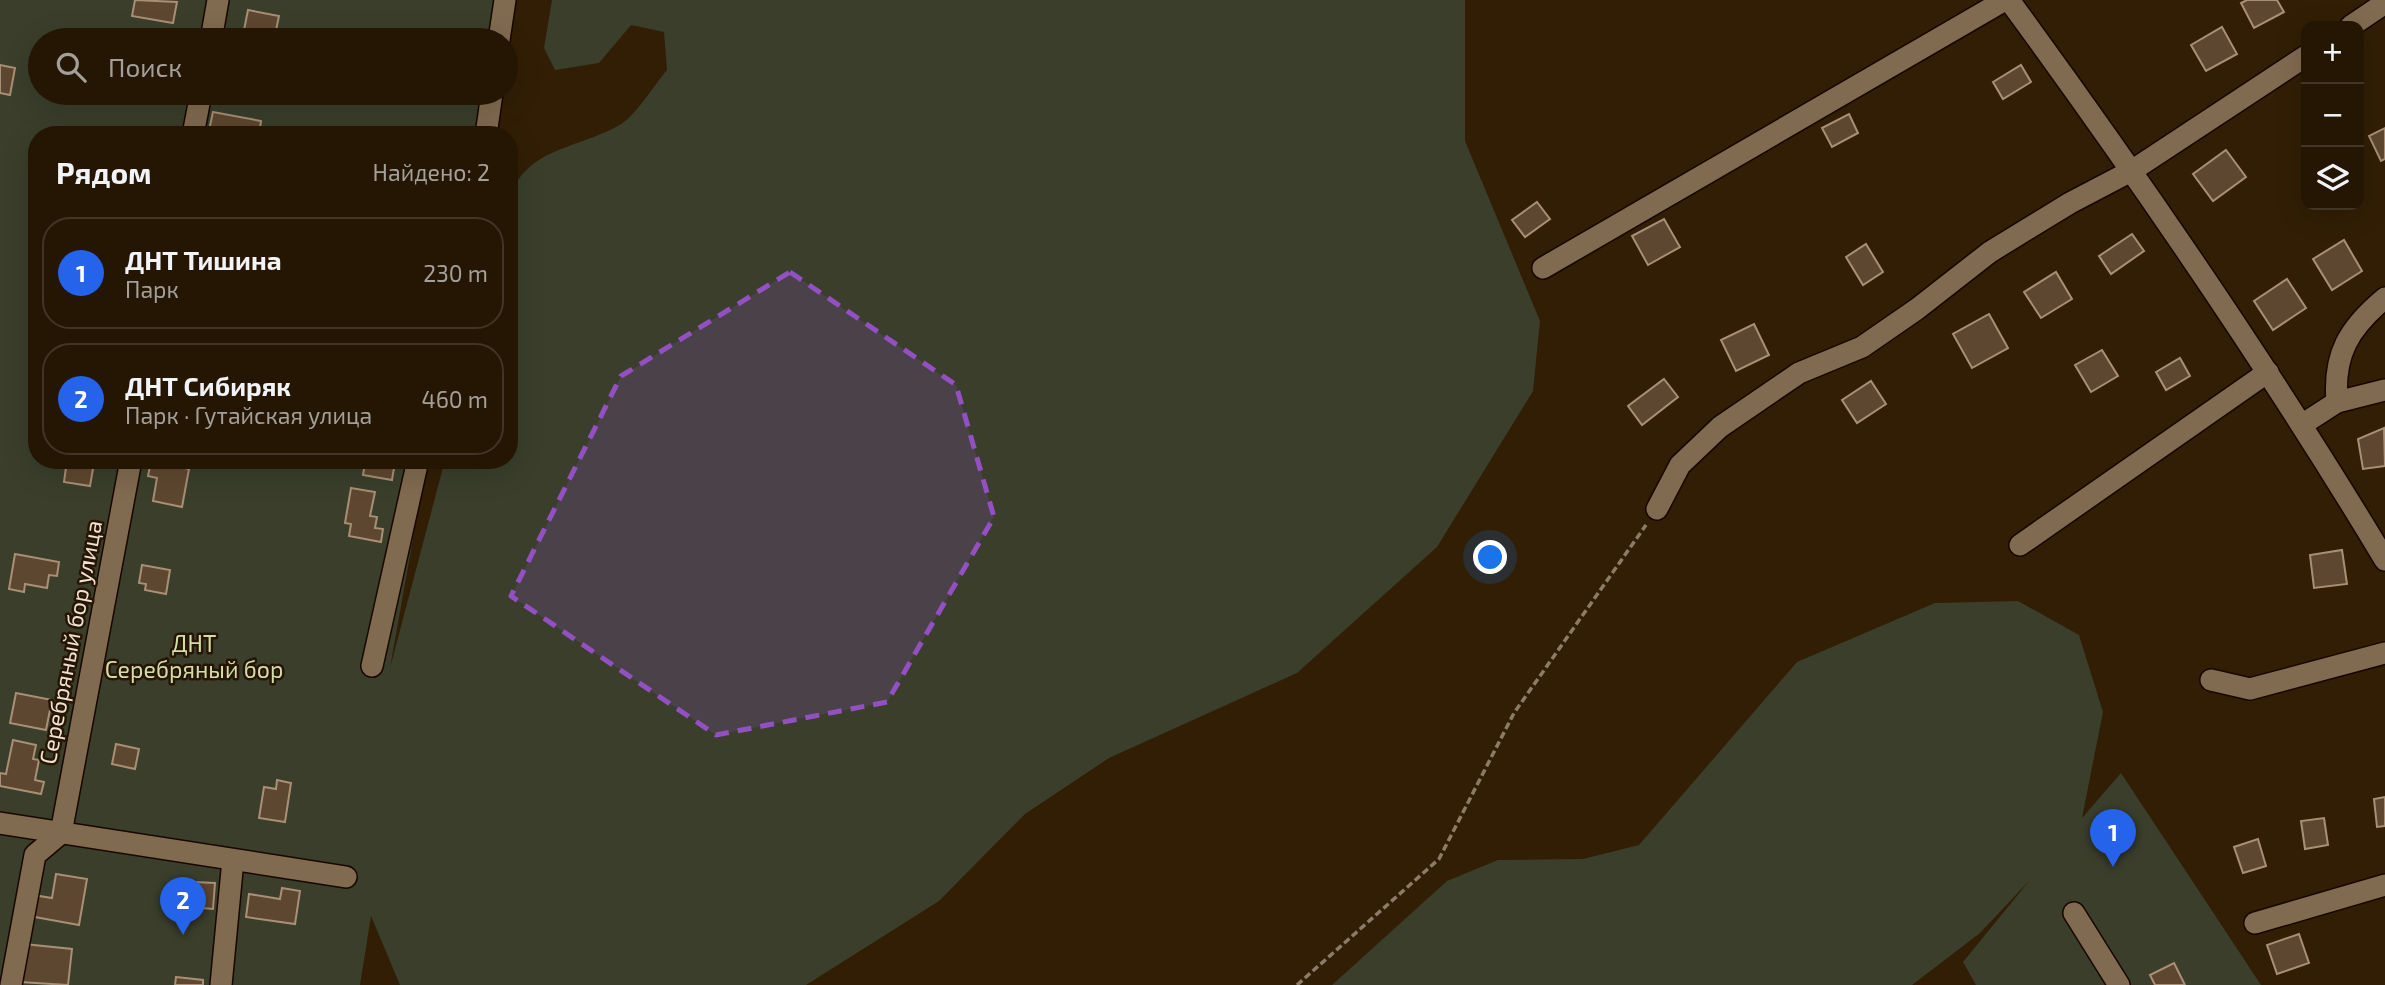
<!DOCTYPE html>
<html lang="ru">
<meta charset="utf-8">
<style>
:root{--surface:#251604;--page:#312313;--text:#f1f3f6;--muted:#a39f9a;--line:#423526;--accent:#2563eb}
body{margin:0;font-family:"Exo 2",sans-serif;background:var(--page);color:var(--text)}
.controls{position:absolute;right:21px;top:21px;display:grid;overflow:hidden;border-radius:14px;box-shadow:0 7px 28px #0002}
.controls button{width:63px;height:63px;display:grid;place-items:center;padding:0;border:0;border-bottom:2px solid var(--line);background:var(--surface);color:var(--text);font:35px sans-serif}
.you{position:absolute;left:1491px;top:558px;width:24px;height:24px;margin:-18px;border:5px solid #fff;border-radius:50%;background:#1a73e8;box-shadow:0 0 0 10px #1a73e833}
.badge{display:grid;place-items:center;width:46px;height:46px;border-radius:50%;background:var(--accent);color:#fff;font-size:23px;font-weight:700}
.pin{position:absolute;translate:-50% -58px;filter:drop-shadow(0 2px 4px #0008)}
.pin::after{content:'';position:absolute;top:37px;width:24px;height:21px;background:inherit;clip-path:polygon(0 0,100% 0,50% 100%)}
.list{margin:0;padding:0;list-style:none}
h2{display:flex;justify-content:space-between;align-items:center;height:91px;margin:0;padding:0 28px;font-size:30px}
h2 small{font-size:23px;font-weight:400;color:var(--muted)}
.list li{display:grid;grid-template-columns:46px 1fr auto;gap:21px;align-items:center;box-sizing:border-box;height:112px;margin:0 14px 14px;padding:0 14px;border:2px solid var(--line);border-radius:28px}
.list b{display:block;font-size:26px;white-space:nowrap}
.list p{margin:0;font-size:23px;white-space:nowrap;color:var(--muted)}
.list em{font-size:23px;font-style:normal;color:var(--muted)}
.icon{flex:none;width:38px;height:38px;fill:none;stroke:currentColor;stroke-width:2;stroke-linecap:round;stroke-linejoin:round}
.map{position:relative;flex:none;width:2385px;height:985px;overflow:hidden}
.search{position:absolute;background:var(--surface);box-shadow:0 7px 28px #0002;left:28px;top:28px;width:490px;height:77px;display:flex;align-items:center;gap:18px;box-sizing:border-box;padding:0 24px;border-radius:38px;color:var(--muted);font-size:26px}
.panel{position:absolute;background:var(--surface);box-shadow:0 7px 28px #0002;left:28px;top:126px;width:490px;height:343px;border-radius:28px}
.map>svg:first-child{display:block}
.green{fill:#3a3e2b}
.building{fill:#5e4730;stroke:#a88f75;stroke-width:2}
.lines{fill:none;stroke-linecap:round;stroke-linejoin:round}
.minor-casing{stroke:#180700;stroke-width:24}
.path{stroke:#8b7b67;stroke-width:3.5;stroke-dasharray:7 3.5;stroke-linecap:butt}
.minor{stroke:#806a50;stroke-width:21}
.marked{fill:#9250c3;fill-opacity:0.2;stroke:#9250c3;stroke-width:5;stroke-dasharray:14 9;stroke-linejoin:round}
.labels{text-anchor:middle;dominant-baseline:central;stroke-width:5;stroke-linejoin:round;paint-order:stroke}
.street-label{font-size:23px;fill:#efe2d4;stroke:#261500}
.park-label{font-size:23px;fill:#d3dda8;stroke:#261500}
</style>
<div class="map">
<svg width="2385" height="985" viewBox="0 0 2385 985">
<rect width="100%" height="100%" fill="#311e05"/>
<g class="green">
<path d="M 0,0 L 509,0 L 502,40 L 40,40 L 40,93 L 493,93 L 485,135 L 37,135 L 37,460 L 427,460 L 390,668 L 445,460 L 509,460 L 509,201 C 523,147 580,149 621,124 C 636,115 655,84 667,70 L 664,32 L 631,25 L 599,63 L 555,70 L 544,48 L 552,0 L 1465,0 L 1465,141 L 1540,321 L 1533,391 L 1437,547 L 1297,673 L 1109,758 L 1025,814 L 939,901 L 806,985 L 400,985 L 371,916 L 360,985 L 0,985 Z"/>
<polygon points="2018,601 2079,635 2103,712 2082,818 2121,773 2261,985 1976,985 1963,962 2030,880 1980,933 1912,985 1332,985 1447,881 1498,860 1583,859 1639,845 1797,662 1935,603"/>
</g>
<g class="building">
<polygon points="135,0 177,2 173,23 132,16"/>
<polygon points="2247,0 2277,0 2284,12 2254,28 2241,3"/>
<polygon points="248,10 279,16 274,40 243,35"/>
<polygon points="2222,27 2237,54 2206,71 2191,45"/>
<polygon points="0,65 15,68 10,95 0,93"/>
<polygon points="2021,65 2031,82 2003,99 1993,82"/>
<polygon points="223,93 262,93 261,100"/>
<polygon points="213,112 261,121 259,135 208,135"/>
<polygon points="1849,114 1858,133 1832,147 1822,128"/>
<polygon points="2385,128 2385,159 2381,161 2369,136"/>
<polygon points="2226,150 2246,177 2213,201 2193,174"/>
<polygon points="1537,202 1550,219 1525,237 1512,220"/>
<polygon points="1664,219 1680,247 1648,265 1632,236"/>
<polygon points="2132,234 2144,251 2111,274 2099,256"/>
<polygon points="2344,240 2362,271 2332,290 2313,259"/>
<polygon points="1866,244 1883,272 1863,285 1846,257"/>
<polygon points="2056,272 2072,299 2041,318 2024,292"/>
<polygon points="2287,279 2306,308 2273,330 2254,301"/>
<polygon points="1989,314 2008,348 1972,368 1953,334"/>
<polygon points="1754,324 1769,355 1736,371 1721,340"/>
<polygon points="2102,350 2118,376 2091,392 2075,365"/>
<polygon points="2180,358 2190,376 2166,390 2156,372"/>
<polygon points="1664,379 1678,397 1642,425 1628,406"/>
<polygon points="1871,381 1886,404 1857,423 1842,400"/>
<polygon points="2384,428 2385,466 2363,469 2358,439"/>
<polygon points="67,460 103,460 103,464 94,463 90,486 64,482"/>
<polygon points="348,460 387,460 385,467 394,468 392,480 363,475 365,463"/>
<polygon points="151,461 189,469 182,507 153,501 157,478 148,476"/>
<polygon points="351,488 375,492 370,516 377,517 375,528 383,529 381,542 349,536 351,524 345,523"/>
<polygon points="2342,550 2347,584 2314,588 2310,555"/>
<polygon points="15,554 59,562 57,576 49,575 47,588 25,584 24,592 9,589"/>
<polygon points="142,565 170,570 166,594 145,590 146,584 139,583"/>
<polygon points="16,693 52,700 46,730 10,723"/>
<polygon points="13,740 36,745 33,759 39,760 35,780 44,782 41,794 0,786 0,773 6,774"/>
<polygon points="116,744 139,749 135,769 112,764"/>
<polygon points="277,780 291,783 285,822 259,818 264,787 276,789"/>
<polygon points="2385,797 2385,826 2377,827 2374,799"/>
<polygon points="2324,818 2328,845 2305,849 2301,821"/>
<polygon points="2258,839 2266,866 2243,873 2234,847"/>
<polygon points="56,874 87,879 79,925 29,916 33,895 52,898"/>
<polygon points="194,882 215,883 213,909 191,907"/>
<polygon points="282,888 300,891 295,924 246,917 249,894 280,899"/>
<polygon points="2299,934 2309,963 2277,974 2267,945"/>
<polygon points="24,944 72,949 68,985 20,982"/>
<polygon points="2174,963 2185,985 2155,985 2150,975"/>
<polygon points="176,977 203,980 203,985 175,985"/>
</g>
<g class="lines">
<g class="minor-casing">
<g id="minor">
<path d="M 2009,0 C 2142,182 2269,367 2385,560"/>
<polyline points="2351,26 2385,3"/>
<polyline points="211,40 218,0"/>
<polyline points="499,40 505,0"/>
<polyline points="193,135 201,93"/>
<polyline points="486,135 492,93"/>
<polyline points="1543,268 2005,0"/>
<path d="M 2337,402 C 2333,354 2349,328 2385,298"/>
<polyline points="2303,424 2337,402 2385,390"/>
<polyline points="1657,509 1680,465 1720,427 1799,373 1862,347 1917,309 1990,252 2070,203 2133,170 2306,56"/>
<polyline points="2020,545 2268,372"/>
<polyline points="372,666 418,460"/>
<polyline points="2211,680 2250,689 2385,653"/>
<polyline points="0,823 346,877"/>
<polyline points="61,833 131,460"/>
<polyline points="2074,913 2119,985"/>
<polyline points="2255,923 2385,885"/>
<polyline points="11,985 35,855 61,833"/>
<polyline points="221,985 233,860"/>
</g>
</g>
<polyline class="path" points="1297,985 1439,859 1514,713 1646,525"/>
<use href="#minor" class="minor"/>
</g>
<path class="marked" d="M 790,272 L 956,385 L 994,517 L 887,702 L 716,735 L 511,596 L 621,376 Z"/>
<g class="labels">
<g class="street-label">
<text transform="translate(70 642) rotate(-79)">Серебряный бор улица</text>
</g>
<g class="park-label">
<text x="194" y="643">ДНТ<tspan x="194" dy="26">Серебряный бор</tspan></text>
</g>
</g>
</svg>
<div class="controls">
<button>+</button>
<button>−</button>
<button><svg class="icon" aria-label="layers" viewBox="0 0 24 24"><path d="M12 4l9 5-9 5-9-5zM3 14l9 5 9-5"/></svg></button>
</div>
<div class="you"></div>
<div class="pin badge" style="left:2113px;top:867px">1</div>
<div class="pin badge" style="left:183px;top:935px">2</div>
<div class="search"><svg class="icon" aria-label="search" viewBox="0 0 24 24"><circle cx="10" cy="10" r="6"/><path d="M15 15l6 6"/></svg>Поиск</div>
<section class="panel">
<h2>Рядом<small>Найдено: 2</small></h2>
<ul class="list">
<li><span class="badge">1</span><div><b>ДНТ Тишина</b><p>Парк</p></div><em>230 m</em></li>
<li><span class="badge">2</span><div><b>ДНТ Сибиряк</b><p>Парк · Гутайская улица</p></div><em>460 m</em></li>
</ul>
</section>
</div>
